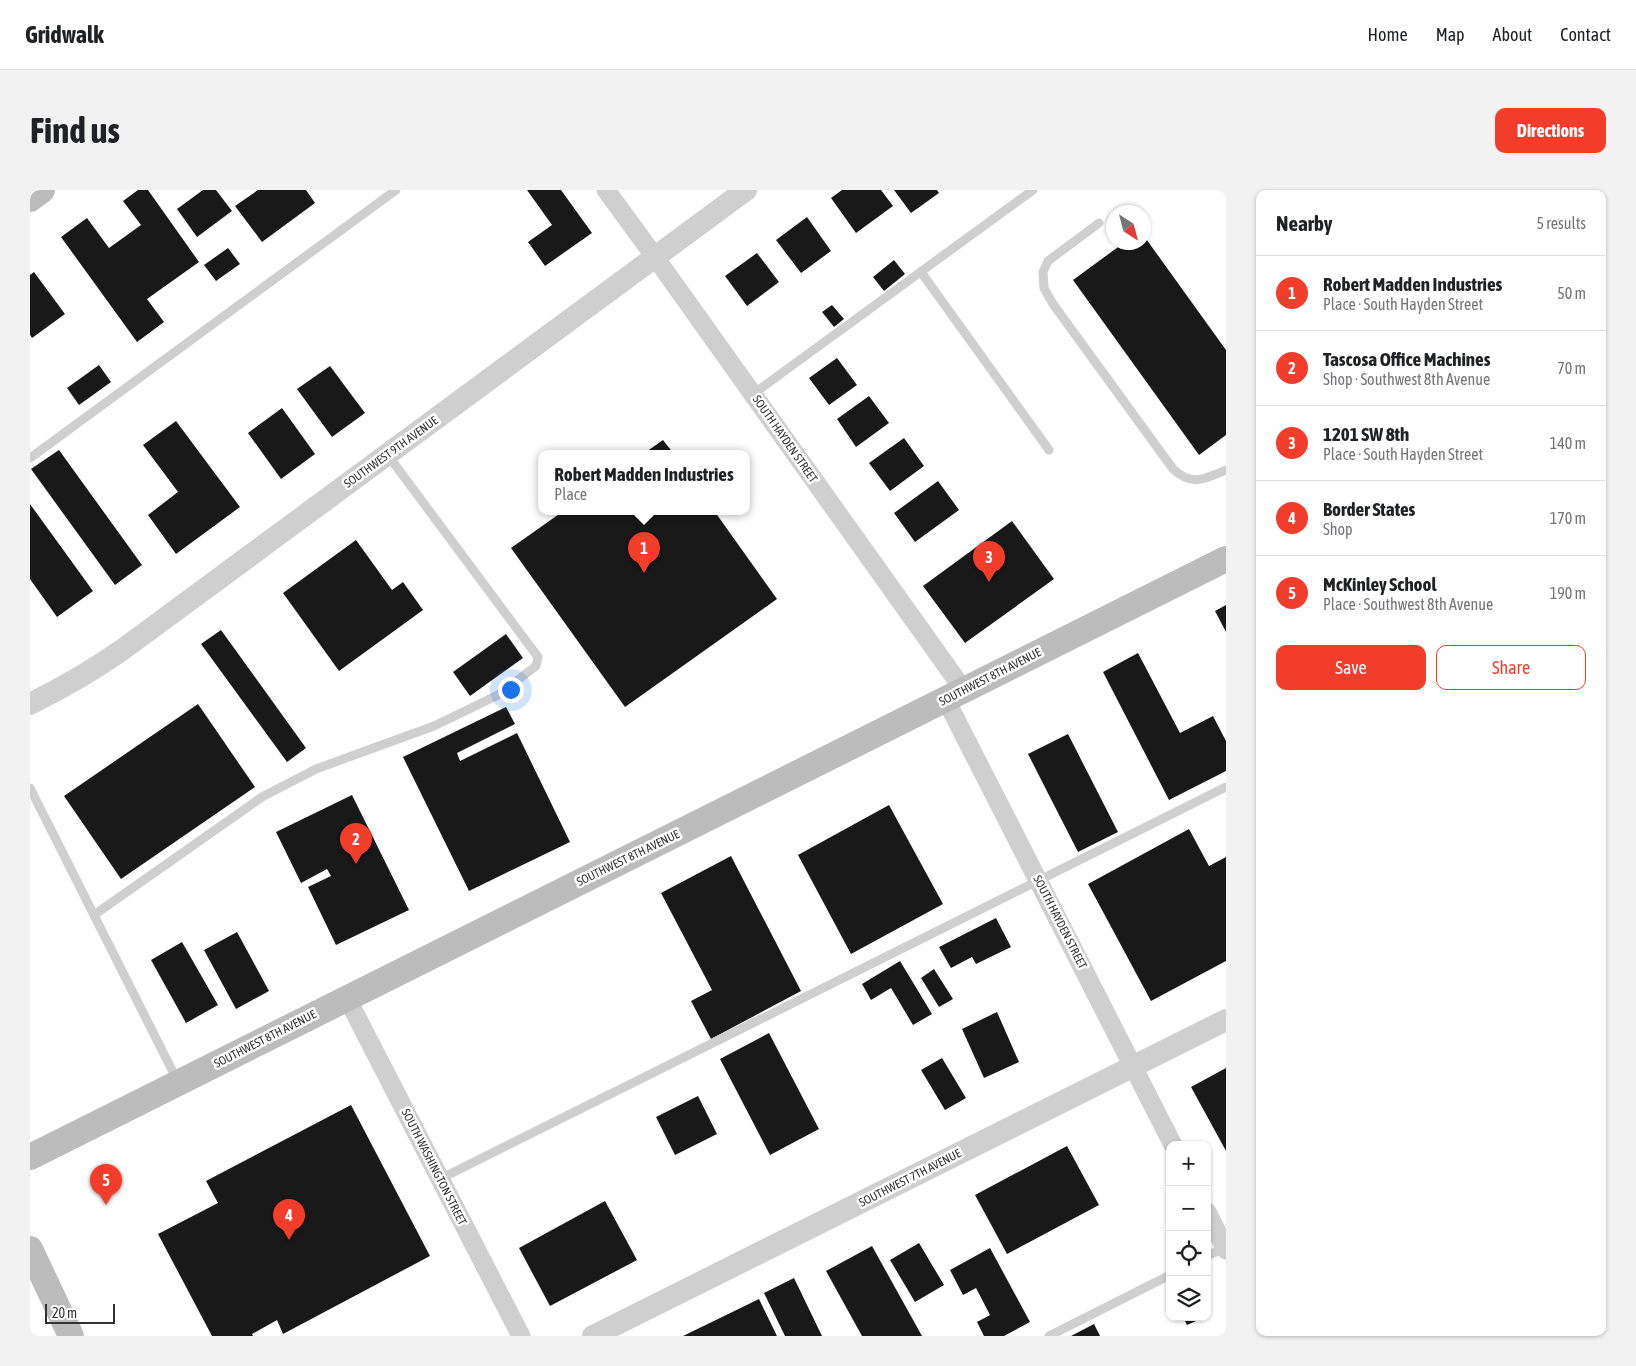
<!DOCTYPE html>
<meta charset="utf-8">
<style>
:root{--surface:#fff;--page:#f2f2f2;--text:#202124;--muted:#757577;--line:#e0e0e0;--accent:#f23d2b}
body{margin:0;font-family:"Asap Condensed",sans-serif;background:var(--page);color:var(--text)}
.controls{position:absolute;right:15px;bottom:15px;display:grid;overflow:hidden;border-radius:10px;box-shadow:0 1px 4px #0004}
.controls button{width:45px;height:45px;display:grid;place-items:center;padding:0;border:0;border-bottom:1px solid var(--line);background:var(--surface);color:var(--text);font:25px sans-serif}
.compass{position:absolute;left:1076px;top:15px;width:45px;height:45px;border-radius:50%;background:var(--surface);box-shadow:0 1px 4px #0004;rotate:144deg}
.scale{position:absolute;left:15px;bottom:12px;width:70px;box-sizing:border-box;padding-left:5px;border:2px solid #323232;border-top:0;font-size:14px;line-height:18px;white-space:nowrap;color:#323232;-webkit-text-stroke:4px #fff;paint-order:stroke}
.you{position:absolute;left:480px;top:499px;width:18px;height:18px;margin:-12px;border:4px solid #fff;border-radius:50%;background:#1a73e8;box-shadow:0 0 0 8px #1a73e833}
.badge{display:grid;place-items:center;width:32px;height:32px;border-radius:50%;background:var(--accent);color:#fff;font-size:16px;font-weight:700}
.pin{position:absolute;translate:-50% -41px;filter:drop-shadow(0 1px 2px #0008)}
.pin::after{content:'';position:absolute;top:26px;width:18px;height:15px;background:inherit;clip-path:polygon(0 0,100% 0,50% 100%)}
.popup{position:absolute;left:508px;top:260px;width:212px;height:65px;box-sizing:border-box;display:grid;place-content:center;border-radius:10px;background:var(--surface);filter:drop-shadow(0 1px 4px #0005);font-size:16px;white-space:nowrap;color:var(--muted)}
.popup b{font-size:19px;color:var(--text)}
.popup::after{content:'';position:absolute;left:50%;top:100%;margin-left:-10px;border:10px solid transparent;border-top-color:var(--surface)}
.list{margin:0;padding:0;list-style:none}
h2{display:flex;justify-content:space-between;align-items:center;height:65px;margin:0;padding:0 20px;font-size:21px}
h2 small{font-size:16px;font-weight:400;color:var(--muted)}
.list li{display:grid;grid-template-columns:32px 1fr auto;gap:15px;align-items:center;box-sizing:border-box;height:75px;padding:0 20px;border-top:1px solid var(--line)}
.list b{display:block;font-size:19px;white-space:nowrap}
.list p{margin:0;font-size:16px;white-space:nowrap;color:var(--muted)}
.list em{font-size:16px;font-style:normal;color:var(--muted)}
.actions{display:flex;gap:10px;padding:15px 20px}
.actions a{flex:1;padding:11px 0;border:1px solid var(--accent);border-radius:10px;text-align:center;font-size:18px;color:var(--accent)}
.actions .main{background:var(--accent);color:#fff}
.icon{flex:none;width:28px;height:28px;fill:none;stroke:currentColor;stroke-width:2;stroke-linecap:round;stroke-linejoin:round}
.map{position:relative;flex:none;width:1196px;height:1146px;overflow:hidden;border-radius:10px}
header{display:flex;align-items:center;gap:30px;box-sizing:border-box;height:70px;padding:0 25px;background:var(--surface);border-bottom:1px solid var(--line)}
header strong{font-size:24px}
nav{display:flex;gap:28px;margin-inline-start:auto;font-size:18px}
.intro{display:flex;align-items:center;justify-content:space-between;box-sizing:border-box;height:120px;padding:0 30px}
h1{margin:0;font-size:35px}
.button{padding:12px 22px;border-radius:10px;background:var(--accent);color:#fff;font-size:18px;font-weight:700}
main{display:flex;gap:30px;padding:0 30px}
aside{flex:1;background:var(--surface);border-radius:10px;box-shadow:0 1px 4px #0004}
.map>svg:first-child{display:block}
.building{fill:#191919}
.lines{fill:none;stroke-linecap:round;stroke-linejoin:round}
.service{stroke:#cfcfcf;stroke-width:9}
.minor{stroke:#cfcfcf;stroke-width:19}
.tertiary{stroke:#cfcfcf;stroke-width:22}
.secondary{stroke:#bcbcbc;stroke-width:26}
.labels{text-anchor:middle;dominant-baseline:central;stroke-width:5;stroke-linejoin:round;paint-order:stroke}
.street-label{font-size:12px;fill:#323232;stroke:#fff}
</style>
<header>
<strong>Gridwalk</strong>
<nav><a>Home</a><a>Map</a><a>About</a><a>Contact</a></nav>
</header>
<div class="intro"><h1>Find us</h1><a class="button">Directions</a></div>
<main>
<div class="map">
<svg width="1196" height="1146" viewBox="0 0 1196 1146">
<rect width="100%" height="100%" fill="#fff"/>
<g class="building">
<polygon points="108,0 118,0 169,72 117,109 134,132 107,152 31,47 57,28 79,58 111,35 93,11"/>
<polygon points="173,0 186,0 202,21 167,47 147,19"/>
<polygon points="228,0 276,0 285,13 232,52 205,16"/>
<polygon points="497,0 531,0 562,43 515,76 498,52 522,35"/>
<polygon points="812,0 851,0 863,16 826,43 801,8"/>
<polygon points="864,0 907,0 909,3 881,23"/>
<polygon points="777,27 801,61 771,83 746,50"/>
<polygon points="1114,46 1196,160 1196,245 1169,265 1043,90 1095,52 1114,52"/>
<polygon points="198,58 210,74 186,91 174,75"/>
<polygon points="727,63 749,92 717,116 695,86"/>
<polygon points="864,70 875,84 854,101 843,87"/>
<polygon points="4,82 35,124 2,148 0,145 0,85"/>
<polygon points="802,115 814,129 804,137 792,122"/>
<polygon points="807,168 827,195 799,215 779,188"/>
<polygon points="69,175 81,192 49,215 37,198"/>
<polygon points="300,176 335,223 302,247 267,199"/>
<polygon points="839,206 859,233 826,257 807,229"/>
<polygon points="252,218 285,264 251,289 218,243"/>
<polygon points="146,231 210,317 146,364 118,325 148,302 113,255"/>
<polygon points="874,248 894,276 860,301 839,273"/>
<polygon points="633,250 644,264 613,264"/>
<polygon points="29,260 112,375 85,395 1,279"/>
<polygon points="908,291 929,320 885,352 864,323"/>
<polygon points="0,314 63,401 27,427 0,389"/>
<polygon points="532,322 685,322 747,409 595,517 481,358"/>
<polygon points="982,331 1024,389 935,453 893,396"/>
<polygon points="326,350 362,400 373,392 393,420 309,481 253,403"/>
<polygon points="1196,415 1196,442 1185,421"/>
<polygon points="191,440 276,558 257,572 171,454"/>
<polygon points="476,444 493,468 440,506 423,482"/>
<polygon points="1108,463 1150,543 1183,526 1196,551 1196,581 1139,610 1073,482"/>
<polygon points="168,514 225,597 91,689 34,606"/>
<polygon points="476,517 485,534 427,563 430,571 487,543 540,652 439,701 373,567"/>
<polygon points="1038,544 1088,642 1048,662 998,564"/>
<polygon points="322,605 379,720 306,755 278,697 301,686 297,679 271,693 246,642"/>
<polygon points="859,615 913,714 821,764 768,665"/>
<polygon points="1159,639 1179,676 1196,667 1196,771 1121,811 1058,694"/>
<polygon points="701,666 771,801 681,849 661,811 682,800 631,703"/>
<polygon points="966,728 981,757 946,774 942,767 921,778 909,757"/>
<polygon points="207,742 239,801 206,819 174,760"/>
<polygon points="152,752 188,815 156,833 121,770"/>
<polygon points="870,771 902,824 883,835 861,798 841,810 832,794"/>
<polygon points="904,779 923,809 909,817 891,788"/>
<polygon points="967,822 989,872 954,888 932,839"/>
<polygon points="739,843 789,939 740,965 690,869"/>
<polygon points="912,868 936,908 915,920 891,880"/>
<polygon points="1196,878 1196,961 1161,897"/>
<polygon points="668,906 687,944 645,965 626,927"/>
<polygon points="321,915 400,1066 253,1144 247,1130 222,1144 223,1146 182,1146 128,1044 188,1013 176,991"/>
<polygon points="1037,956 1069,1015 977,1064 945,1005"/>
<polygon points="575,1011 607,1070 520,1116 489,1058"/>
<polygon points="889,1053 914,1095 885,1112 860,1070"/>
<polygon points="842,1056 892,1146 832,1146 796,1081"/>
<polygon points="960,1058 1000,1132 974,1146 954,1146 947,1132 960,1125 946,1098 933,1105 920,1080"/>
<polygon points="764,1088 792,1146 755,1146 734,1103"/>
<polygon points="729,1109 747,1146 653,1146"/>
<polygon points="1153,1127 1175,1127 1157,1135"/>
<polygon points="1064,1134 1070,1146 1041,1146"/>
</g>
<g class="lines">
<g class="service">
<path d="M 1069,33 L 1018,71 L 1013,82 L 1014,98 L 1023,114 L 1143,279 C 1163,297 1174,289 1196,280"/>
<polyline points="891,82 1019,260"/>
<polyline points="723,204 1003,0"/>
<polyline points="0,268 366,0"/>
<polyline points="0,598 147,890"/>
<polyline points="64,725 232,607 286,579 404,536 468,505 506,476 508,467 357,264"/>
<polyline points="410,989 1196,597"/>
<polyline points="1177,1066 1196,1057"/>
<polyline points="1019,1146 1140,1085"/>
</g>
<g class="minor">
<polyline points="576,0 625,67 933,499"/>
<polyline points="916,510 1143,955"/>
<polyline points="317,808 491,1146"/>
<polyline points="1177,1022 1196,1060"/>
</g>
<g class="tertiary">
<path d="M 0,514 C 32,498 62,481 92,460 L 716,0"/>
<polyline points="563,1146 1196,830"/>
</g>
<g class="secondary">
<polyline points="0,9 12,0"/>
<polyline points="0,967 1196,369"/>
<polyline points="0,1059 41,1146"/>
</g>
</g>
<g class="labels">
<g class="street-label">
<text transform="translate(755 249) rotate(55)">SOUTH HAYDEN STREET</text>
<text transform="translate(361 262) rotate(-36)">SOUTHWEST 9TH AVENUE</text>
<text transform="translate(960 487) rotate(-27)">SOUTHWEST 8TH AVENUE</text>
<text transform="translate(598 668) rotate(-26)">SOUTHWEST 8TH AVENUE</text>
<text transform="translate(1030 732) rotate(63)">SOUTH HAYDEN STREET</text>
<text transform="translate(235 849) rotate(-27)">SOUTHWEST 8TH AVENUE</text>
<text transform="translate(404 977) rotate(63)">SOUTH WASHINGTON STREET</text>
<text transform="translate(880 988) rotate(-27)">SOUTHWEST 7TH AVENUE</text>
</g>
</g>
</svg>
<div class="controls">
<button>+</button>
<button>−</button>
<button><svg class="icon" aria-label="locate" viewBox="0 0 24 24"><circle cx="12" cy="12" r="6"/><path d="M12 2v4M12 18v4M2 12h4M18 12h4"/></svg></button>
<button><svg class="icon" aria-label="layers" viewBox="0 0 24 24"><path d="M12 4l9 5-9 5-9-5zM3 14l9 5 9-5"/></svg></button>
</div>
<svg class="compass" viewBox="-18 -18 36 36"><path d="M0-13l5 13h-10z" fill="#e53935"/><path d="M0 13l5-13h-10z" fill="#757577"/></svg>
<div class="scale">20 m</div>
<div class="you"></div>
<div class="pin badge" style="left:614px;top:383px">1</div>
<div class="popup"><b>Robert Madden Industries</b>Place</div>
<div class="pin badge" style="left:326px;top:674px">2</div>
<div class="pin badge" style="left:959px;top:392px">3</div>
<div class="pin badge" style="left:259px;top:1050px">4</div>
<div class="pin badge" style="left:76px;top:1015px">5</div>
</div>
<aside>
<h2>Nearby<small>5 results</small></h2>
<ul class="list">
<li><span class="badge">1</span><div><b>Robert Madden Industries</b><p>Place · South Hayden Street</p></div><em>50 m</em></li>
<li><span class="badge">2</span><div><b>Tascosa Office Machines</b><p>Shop · Southwest 8th Avenue</p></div><em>70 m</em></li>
<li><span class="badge">3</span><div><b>1201 SW 8th</b><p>Place · South Hayden Street</p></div><em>140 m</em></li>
<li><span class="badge">4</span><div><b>Border States</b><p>Shop</p></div><em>170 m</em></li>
<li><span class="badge">5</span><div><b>McKinley School</b><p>Place · Southwest 8th Avenue</p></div><em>190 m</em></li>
</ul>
<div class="actions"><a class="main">Save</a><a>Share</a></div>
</aside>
</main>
